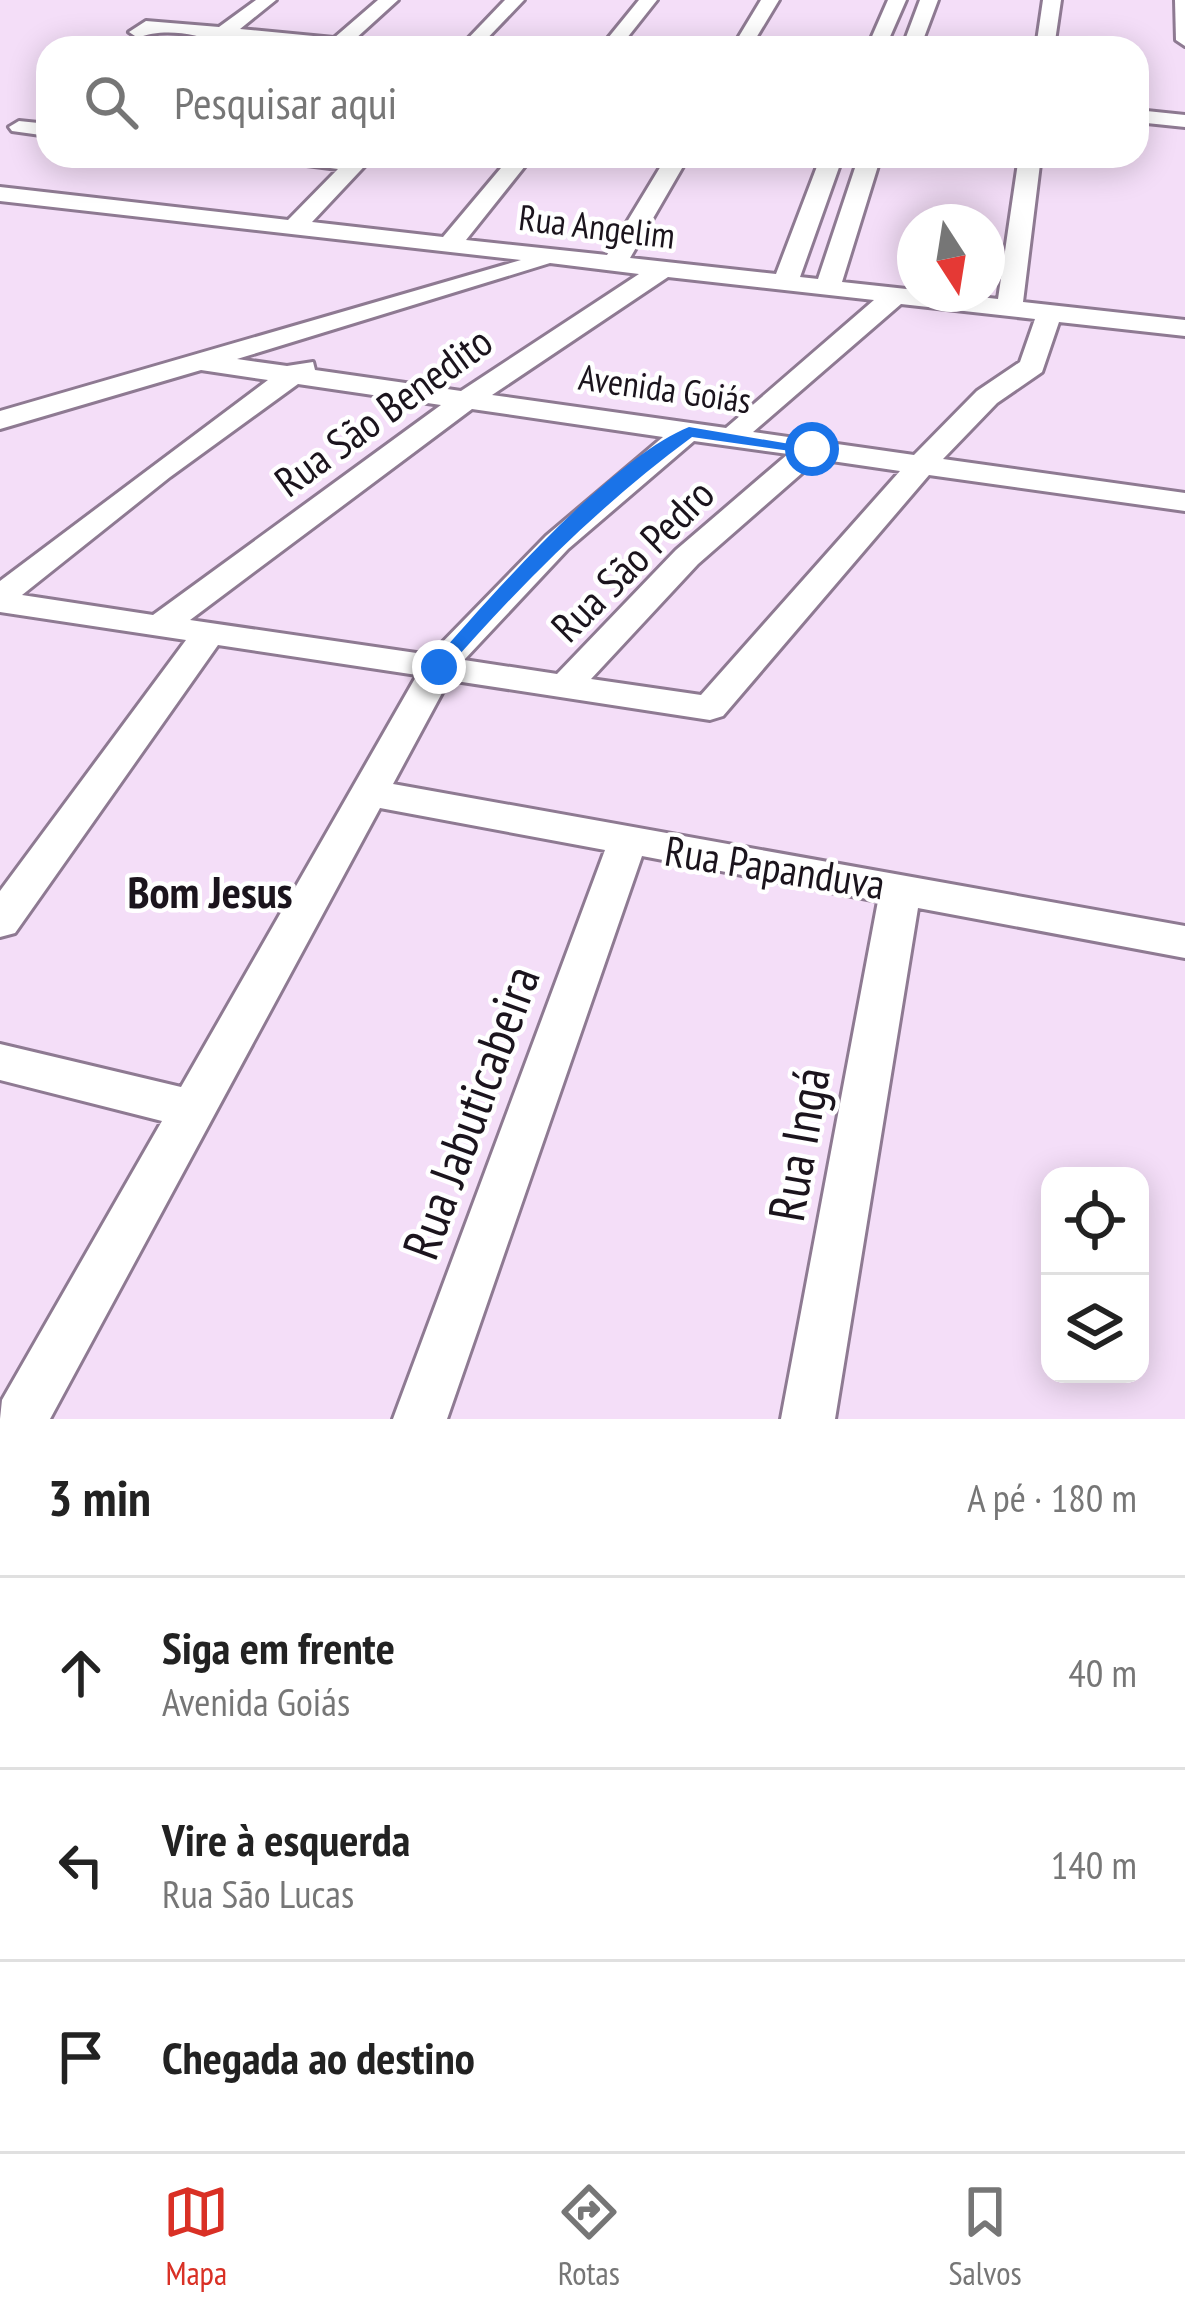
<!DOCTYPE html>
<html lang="pt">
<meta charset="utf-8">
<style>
:root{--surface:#fff;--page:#f2f2f2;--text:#222;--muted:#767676;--line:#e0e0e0;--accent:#d93025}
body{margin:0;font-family:"PT Sans Narrow",sans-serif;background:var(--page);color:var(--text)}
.controls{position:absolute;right:36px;bottom:36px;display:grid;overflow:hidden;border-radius:24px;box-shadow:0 6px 30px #0003}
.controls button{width:108px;height:108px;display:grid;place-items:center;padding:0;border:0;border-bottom:3px solid var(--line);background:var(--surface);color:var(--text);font:60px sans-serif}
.compass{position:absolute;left:897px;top:204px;width:108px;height:108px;border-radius:50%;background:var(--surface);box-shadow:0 6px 30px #0003;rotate:168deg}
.stop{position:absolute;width:36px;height:36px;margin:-27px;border:9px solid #1a73e8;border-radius:50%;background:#fff}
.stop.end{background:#1a73e8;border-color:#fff;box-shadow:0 3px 12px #0008}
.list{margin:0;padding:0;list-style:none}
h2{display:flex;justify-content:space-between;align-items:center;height:156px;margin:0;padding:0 48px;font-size:51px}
h2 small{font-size:39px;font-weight:400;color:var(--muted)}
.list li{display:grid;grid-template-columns:78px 1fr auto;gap:36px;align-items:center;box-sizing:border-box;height:192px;padding:0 48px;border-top:3px solid var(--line)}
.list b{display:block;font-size:45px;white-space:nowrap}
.list p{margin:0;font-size:39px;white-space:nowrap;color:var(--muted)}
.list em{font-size:39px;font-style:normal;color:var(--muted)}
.icon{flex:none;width:66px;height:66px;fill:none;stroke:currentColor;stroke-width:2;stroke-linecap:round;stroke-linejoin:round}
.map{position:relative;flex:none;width:1185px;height:1419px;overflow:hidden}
.search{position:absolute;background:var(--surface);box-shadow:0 6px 30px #0003;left:36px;right:36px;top:36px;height:132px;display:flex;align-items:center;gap:30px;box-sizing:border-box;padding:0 42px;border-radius:36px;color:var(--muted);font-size:45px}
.sheet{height:732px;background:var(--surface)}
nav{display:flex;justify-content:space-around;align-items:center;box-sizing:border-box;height:168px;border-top:3px solid var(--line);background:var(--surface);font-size:33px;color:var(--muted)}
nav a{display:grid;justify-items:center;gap:6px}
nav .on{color:var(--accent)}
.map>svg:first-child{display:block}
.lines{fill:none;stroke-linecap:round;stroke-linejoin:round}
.minor-casing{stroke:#8e7a92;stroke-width:6}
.minor{fill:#fff;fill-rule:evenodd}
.route{fill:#1a73e8}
.labels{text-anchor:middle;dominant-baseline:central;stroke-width:9;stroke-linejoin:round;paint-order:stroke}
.far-street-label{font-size:36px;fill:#1b141d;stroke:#fff}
.street-label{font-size:42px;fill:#1b141d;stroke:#fff}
.neighbourhood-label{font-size:45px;font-weight:bold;fill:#1b141d;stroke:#fff}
.near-street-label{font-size:51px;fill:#1b141d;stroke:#fff}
</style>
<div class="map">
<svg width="1185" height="1419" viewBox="0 0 1185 1419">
<rect width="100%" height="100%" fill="#f4def8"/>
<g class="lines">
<g class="minor-casing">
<g id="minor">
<path d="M 256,0 L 276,0 L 240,29 L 334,38 L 378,0 L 398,0 L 354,40 L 393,48 L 227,39 L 217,44 C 198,33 161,28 138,38 L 129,32 L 146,21 L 219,27 Z"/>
<polygon points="505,0 524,0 478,48 459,48"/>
<polygon points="639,0 657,0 619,48 600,48"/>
<polygon points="761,0 779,0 750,48 732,48"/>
<polygon points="888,0 906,0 885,48 867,48"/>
<polygon points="920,0 938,0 920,48 902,48"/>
<polygon points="1043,0 1061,0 1054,48 1036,48"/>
<polygon points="1175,0 1185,0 1185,46 1176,40"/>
<polygon points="1137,110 1185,115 1185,127 1137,122"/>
<polygon points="19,121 48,124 48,136 12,131 9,127"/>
<path d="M 272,156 L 374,156 L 312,222 L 443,237 L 511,156 L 533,156 L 466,240 L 607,255 L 667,156 L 689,156 L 630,258 L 776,274 L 821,156 L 843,156 L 800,277 L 818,279 L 859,156 L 881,156 L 842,282 L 998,299 L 1019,156 L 1041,156 L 1023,302 L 1185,320 L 1185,336 L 1059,322 L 1042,372 L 997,403 L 943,459 L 1185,493 L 1185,511 L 929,475 L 723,716 L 710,720 L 449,680 L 393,784 L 1185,926 L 1185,958 L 918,908 L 835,1419 L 781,1419 L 878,901 L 642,856 L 447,1419 L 393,1419 L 605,850 L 380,808 L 50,1419 L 0,1419 L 2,1400 L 162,1121 L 0,1080 L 0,1044 L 181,1087 L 417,675 L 218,645 L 15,933 L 0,937 L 0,891 L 186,640 L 0,612 L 0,581 L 268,380 L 201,370 L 0,429 L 0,411 L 521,260 L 0,201 L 0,187 L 288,220 L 338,169 L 283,162 ZM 550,263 L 639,274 L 461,391 L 315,370 L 313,362 L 287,366 L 237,359 ZM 668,277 L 874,300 L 726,428 L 492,395 ZM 901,304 L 1035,319 L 1020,362 L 977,391 L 914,455 L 753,432 ZM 298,384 L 441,405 L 153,615 L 22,595 L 170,477 ZM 472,409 L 663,437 L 546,536 L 430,655 L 190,620 ZM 694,441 L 788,454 L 676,550 L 557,674 L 464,660 L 568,549 ZM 818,459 L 900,471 L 701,695 L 591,679 L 698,564 Z"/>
</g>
</g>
<use href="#minor" class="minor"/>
</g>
<path class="route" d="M 689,427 L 819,449 L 812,454 L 692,437 C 600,505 521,584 445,671 L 432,671 L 432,663 C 491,596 609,460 689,427 Z"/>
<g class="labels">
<g class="far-street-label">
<text transform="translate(597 226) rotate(7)">Rua Angelim</text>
<text transform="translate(665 388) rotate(8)">Avenida Goiás</text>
</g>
<g class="street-label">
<text transform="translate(383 411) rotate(-36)">Rua São Benedito</text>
<text transform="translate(632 560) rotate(-45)">Rua São Pedro</text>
<text transform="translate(775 867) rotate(9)">Rua Papanduva</text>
</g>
<g class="neighbourhood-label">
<text x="210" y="891">Bom Jesus</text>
</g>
<g class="near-street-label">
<text transform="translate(470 1112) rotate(-70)">Rua Jabuticabeira</text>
<text transform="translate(798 1144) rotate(-80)">Rua Ingá</text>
</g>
</g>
</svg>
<div class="controls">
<button><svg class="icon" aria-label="locate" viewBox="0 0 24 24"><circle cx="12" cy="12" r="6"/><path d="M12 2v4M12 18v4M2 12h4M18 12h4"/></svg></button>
<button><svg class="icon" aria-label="layers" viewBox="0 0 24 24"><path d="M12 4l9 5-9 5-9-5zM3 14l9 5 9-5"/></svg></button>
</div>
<svg class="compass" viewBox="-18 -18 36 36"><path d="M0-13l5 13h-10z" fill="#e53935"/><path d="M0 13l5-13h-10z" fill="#767676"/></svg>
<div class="stop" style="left:812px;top:449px"></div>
<div class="stop end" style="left:439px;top:667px"></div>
<div class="search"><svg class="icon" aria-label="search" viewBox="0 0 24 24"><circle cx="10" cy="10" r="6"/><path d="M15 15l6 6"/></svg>Pesquisar aqui</div>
</div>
<section class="sheet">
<h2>3 min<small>A pé · 180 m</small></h2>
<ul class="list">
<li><svg class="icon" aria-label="ahead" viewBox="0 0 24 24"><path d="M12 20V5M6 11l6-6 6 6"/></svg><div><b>Siga em frente</b><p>Avenida Goiás</p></div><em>40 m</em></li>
<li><svg class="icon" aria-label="left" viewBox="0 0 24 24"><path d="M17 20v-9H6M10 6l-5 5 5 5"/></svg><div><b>Vire à esquerda</b><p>Rua São Lucas</p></div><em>140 m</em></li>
<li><svg class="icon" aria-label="arrive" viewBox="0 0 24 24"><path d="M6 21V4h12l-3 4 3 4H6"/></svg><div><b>Chegada ao destino</b></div></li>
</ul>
</section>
<nav>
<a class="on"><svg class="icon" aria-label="map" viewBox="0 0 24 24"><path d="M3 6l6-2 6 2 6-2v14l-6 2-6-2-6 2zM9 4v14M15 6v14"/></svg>Mapa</a>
<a><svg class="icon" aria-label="directions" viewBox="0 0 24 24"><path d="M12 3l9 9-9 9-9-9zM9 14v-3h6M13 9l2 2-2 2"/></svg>Rotas</a>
<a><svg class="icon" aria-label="saved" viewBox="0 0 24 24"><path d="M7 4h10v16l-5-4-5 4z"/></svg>Salvos</a>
</nav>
